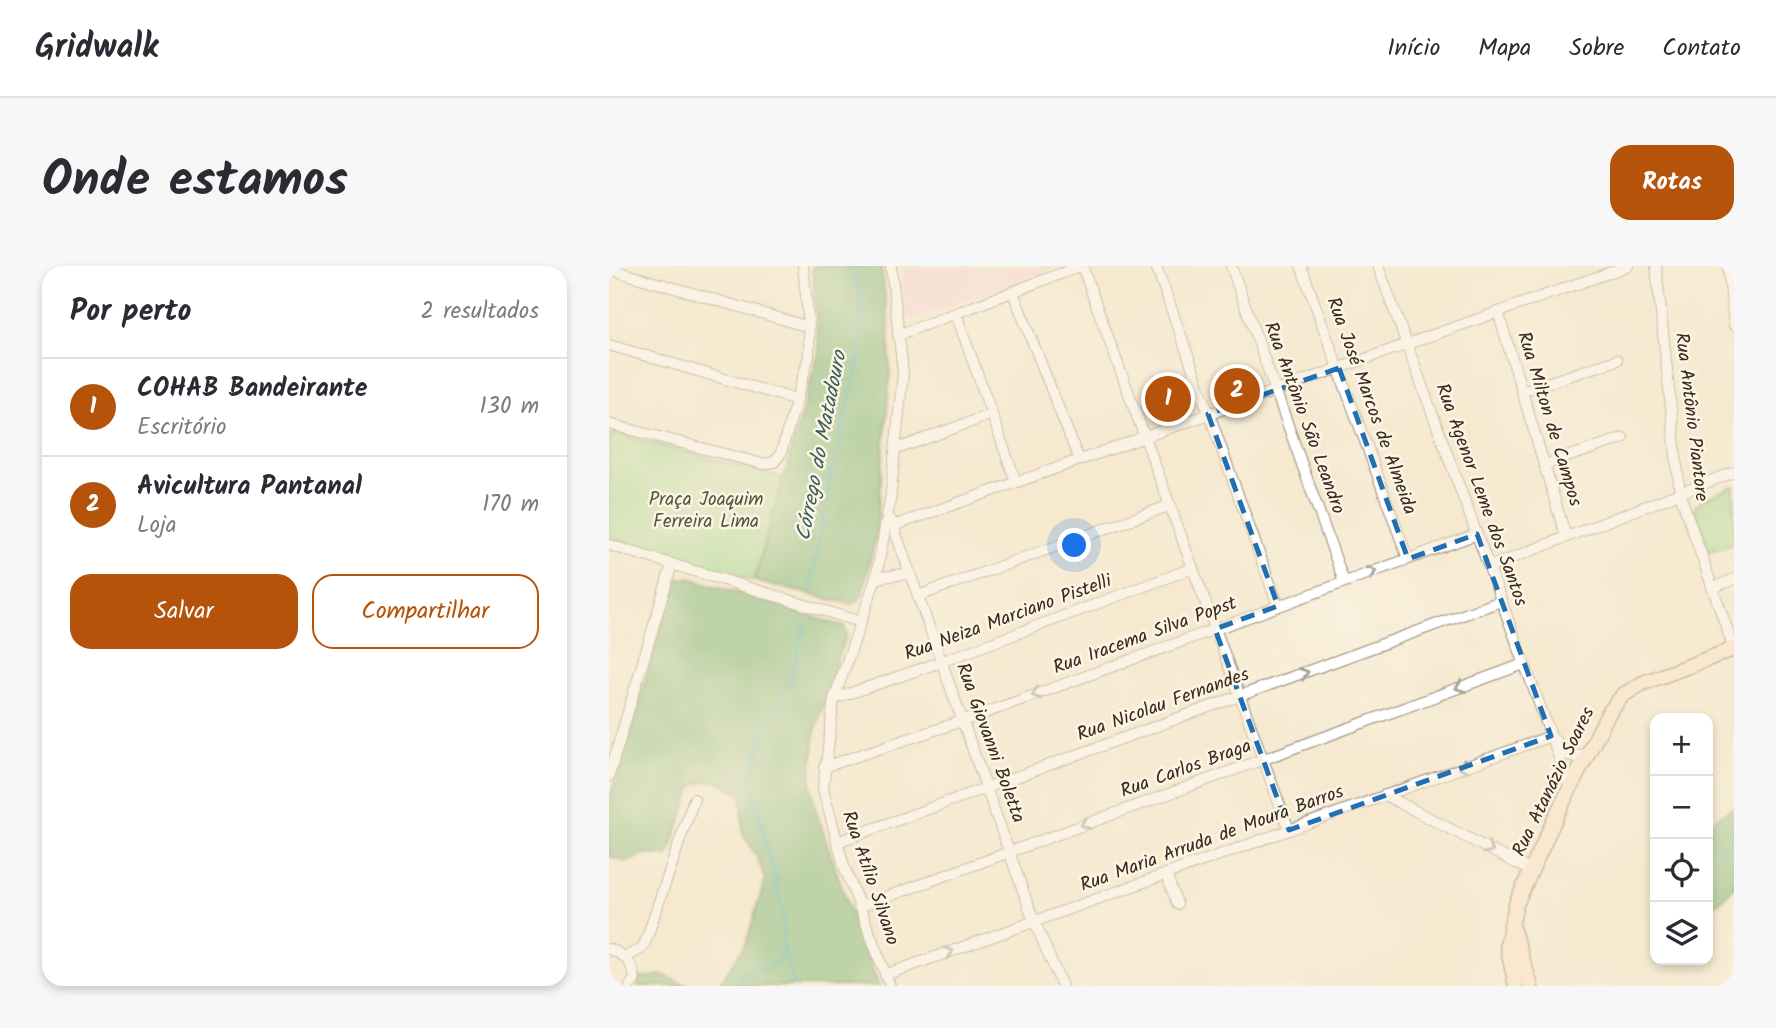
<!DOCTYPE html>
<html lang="pt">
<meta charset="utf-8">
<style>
:root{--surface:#fff;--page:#f7f7f7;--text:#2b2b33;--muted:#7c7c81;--line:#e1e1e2;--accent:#b45309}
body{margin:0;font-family:Kalam,sans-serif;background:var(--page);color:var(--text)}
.controls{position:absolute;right:21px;bottom:21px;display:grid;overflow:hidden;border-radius:14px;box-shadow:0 4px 10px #0003}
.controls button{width:63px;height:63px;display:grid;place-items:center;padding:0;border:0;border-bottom:2px solid var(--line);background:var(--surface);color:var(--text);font:35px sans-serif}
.you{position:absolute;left:466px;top:280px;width:24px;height:24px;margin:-18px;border:5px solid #fff;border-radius:50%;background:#1a73e8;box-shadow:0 0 0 10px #1a73e833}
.badge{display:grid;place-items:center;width:46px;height:46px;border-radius:50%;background:var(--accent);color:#fff;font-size:23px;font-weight:700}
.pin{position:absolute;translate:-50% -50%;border:4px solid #fff;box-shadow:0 2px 7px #0006}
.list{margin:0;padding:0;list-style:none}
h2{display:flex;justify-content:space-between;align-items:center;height:91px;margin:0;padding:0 28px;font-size:30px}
h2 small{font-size:23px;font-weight:400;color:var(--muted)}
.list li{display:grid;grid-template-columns:46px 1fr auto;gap:21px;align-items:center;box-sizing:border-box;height:98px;padding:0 28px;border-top:2px solid var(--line)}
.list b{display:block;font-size:26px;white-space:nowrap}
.list p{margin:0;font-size:23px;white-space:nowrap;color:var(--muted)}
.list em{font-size:23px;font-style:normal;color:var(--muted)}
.actions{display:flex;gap:14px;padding:21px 28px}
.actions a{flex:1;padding:16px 0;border:2px solid var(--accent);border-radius:21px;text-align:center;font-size:24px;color:var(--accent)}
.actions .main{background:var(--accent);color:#fff}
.icon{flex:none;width:38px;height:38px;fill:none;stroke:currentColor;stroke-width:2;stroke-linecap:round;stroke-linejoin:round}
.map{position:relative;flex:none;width:1125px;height:720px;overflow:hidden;border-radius:21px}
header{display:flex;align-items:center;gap:42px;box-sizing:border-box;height:98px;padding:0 35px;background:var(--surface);border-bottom:2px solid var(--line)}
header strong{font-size:33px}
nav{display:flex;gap:38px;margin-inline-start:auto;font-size:24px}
.intro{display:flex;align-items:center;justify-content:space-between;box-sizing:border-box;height:168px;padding:0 42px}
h1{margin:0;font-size:49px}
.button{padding:18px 32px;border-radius:21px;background:var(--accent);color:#fff;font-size:24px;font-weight:700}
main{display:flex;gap:42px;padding:0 42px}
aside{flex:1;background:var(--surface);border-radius:21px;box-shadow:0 4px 10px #0003}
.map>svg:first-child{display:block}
.built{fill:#f5cfd9}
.green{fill:#9ad88d;stroke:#6a8156;stroke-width:2}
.forest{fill:#7bb878;stroke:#5b714b;stroke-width:2}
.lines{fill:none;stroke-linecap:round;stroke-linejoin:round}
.stream{stroke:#3badb5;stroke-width:2.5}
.street-casing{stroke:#988a77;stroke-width:12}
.secondary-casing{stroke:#988a77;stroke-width:17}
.street{stroke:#fff;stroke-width:10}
.secondary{stroke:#fde4d0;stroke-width:14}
.oneway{stroke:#a79f9a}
.marked{fill:none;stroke:#1f6fb2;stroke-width:5;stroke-dasharray:14 9;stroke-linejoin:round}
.labels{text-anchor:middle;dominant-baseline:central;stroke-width:5;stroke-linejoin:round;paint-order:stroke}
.street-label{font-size:19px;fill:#3b2a1e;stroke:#fcf5e5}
.park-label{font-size:19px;fill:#53563a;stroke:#fcf5e5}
.water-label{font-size:21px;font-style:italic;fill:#3b5e5a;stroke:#fcf5e5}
</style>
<header>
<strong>Gridwalk</strong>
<nav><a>Início</a><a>Mapa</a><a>Sobre</a><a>Contato</a></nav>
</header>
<div class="intro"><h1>Onde estamos</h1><a class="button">Rotas</a></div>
<main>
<aside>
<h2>Por perto<small>2 resultados</small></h2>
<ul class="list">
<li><span class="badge">1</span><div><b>COHAB Bandeirante</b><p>Escritório</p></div><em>130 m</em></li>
<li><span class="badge">2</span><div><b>Avicultura Pantanal</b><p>Loja</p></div><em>170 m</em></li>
</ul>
<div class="actions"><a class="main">Salvar</a><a>Compartilhar</a></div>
</aside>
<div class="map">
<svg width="1125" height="720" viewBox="0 0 1125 720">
<rect width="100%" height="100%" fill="#fcf5e5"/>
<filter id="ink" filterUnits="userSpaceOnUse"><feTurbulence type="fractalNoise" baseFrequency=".0143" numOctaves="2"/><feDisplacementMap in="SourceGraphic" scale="14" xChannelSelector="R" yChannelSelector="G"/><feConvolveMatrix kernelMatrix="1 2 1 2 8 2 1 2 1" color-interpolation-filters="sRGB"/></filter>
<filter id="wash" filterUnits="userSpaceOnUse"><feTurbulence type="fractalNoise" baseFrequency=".00686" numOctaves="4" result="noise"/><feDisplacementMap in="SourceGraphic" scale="28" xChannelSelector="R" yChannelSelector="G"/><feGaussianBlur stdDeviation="1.57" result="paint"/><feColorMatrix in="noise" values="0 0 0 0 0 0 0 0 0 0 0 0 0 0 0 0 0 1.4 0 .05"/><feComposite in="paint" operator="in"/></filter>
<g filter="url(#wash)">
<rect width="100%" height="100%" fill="#f5e9d0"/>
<polygon class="built" points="292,0 454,0 303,53 297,48"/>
<g class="green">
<polygon points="7,167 175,212 145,315 0,271 0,176 3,168"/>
<polygon points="1125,220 1125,277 1100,286 1085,243 1093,234"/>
</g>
<g class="forest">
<polygon points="203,0 272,0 280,59 281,110 267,270 253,328 249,336 242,338 145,315 210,86"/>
<path d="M 71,312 L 81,312 L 236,361 L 237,371 L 227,395 L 206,465 L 202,515 L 206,542 L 246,660 L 270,720 L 109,720 L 137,678 L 156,614 L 149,593 L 134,568 L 133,529 C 115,517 105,510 84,520 L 59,590 L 36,588 L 18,596 L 0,590 L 0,535 L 66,316 Z"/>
<polygon points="1125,541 1125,621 1112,635 1099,641 1099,560 1110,550"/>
<polygon points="54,709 72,717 88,720 29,720 30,712"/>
</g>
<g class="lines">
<g class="stream">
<polyline points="201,324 220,217 249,99 252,74 252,39 246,0"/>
<polyline points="1110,582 1125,573"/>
<path d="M 125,720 C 136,698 145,707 166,698 L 173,684"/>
<polyline points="186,720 174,682 175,659 168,619 141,517 156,465 180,418 196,360"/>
</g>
</g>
</g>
<g filter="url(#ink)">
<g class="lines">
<g class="street-casing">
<g id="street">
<polyline points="473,0 680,564"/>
<polyline points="547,0 669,340"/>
<polyline points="622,0 735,316"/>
<polyline points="692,0 799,293"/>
<polyline points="769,0 962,524"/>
<polyline points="1047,0 1071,228 1125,383"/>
<polyline points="1119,0 1125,59"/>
<polyline points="0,3 200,61"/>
<polyline points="404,26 470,194"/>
<polyline points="889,46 957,271"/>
<polyline points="347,48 407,216"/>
<polyline points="289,69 472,0"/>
<polyline points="0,79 188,134"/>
<polyline points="913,125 1008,94"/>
<polyline points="0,158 154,198 165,196 172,187 200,90 200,61 194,0"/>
<polyline points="288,183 383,148"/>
<polyline points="935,199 1014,172"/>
<polyline points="282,254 423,650 453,720"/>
<polyline points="284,260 1019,0"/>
<polyline points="0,279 252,356"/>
<polyline points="880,301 1125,206"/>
<polyline points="267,312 301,307"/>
<polyline points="1103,322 1125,313"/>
<polyline points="309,330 562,239"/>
<polyline points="225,433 326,398 584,302"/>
<polyline points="945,473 959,489 966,491 980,485"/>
<polyline points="215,501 362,452 868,268"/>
<polyline points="0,510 63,298"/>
<polyline points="776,529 922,605"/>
<polyline points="228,576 892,335"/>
<polyline points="557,608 568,638"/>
<polyline points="250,641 915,398"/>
<path d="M 0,683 C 17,689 23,696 26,713 L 21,720"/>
<polyline points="17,691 32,683 36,677 85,533"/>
<polyline points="276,709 942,470"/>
<polyline points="281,720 235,600 214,523 225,433 267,312 281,235 294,107 282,0"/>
</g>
</g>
<g class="secondary-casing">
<g id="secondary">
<polyline points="902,658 922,720"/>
<polyline points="907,720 898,679 907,638 948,548 999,448 1014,429 1034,417 1125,383"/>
</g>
</g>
<use href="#street" class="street"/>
<use href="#secondary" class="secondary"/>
</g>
<defs><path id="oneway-chevron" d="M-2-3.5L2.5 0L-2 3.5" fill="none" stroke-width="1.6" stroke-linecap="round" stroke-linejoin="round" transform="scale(1.75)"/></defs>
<g class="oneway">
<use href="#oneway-chevron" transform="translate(763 306) rotate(-20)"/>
<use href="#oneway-chevron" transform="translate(695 407) rotate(-20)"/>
<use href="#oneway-chevron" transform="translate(851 421) rotate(160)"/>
<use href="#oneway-chevron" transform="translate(427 428) rotate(160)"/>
<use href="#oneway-chevron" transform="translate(854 501) rotate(161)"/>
<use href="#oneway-chevron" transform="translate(476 558) rotate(160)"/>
<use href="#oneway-chevron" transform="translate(880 583) rotate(28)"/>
<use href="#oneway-chevron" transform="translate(340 686) rotate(-20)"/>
</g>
</g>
<path d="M0 0H1125V720H0ZM 730,102 L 799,293 L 868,268 L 942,470 L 680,564 L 606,363 L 669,340 L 599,148 Z" fill="#f5e9d0" fill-opacity=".55" fill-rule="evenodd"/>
<path class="marked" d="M 730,102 L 799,293 L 868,268 L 942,470 L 680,564 L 606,363 L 669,340 L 599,148 Z"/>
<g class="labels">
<g class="street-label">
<text transform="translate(762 140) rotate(70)">Rua José Marcos de Almeida</text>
<text transform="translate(1082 151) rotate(83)">Rua Antônio Piantore</text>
<text transform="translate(695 152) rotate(70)">Rua Antônio São Leandro</text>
<text transform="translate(940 153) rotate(73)">Rua Milton de Campos</text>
<text transform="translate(872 229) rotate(70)">Rua Agenor Leme dos Santos</text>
<text transform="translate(399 352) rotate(-20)">Rua Neiza Marciano Pistelli</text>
<text transform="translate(536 370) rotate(-20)">Rua Iracema Silva Popst</text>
<text transform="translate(554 439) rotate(-20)">Rua Nicolau Fernandes</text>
<text transform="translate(381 477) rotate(70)">Rua Giovanni Boletta</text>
<text transform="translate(577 503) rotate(-20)">Rua Carlos Braga</text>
<text transform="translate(945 516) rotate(-64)">Rua Atanázio Soares</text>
<text transform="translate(603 573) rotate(-20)">Rua Maria Arruda de Moura Barros</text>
<text transform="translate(261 612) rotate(71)">Rua Atílio Silvano</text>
</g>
<g class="park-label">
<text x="97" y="234">Praça Joaquim<tspan x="97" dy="22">Ferreira Lima</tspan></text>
</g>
<g class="water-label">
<text transform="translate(213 180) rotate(-79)">Córrego do Matadouro</text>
</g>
</g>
</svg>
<div class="controls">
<button>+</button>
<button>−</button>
<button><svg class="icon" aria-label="locate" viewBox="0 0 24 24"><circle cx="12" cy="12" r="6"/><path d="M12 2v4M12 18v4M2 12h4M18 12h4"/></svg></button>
<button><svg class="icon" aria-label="layers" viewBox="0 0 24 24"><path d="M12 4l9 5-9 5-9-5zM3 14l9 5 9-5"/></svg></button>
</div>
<div class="you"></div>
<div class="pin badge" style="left:559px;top:133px">1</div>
<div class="pin badge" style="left:628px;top:125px">2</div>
</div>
</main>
